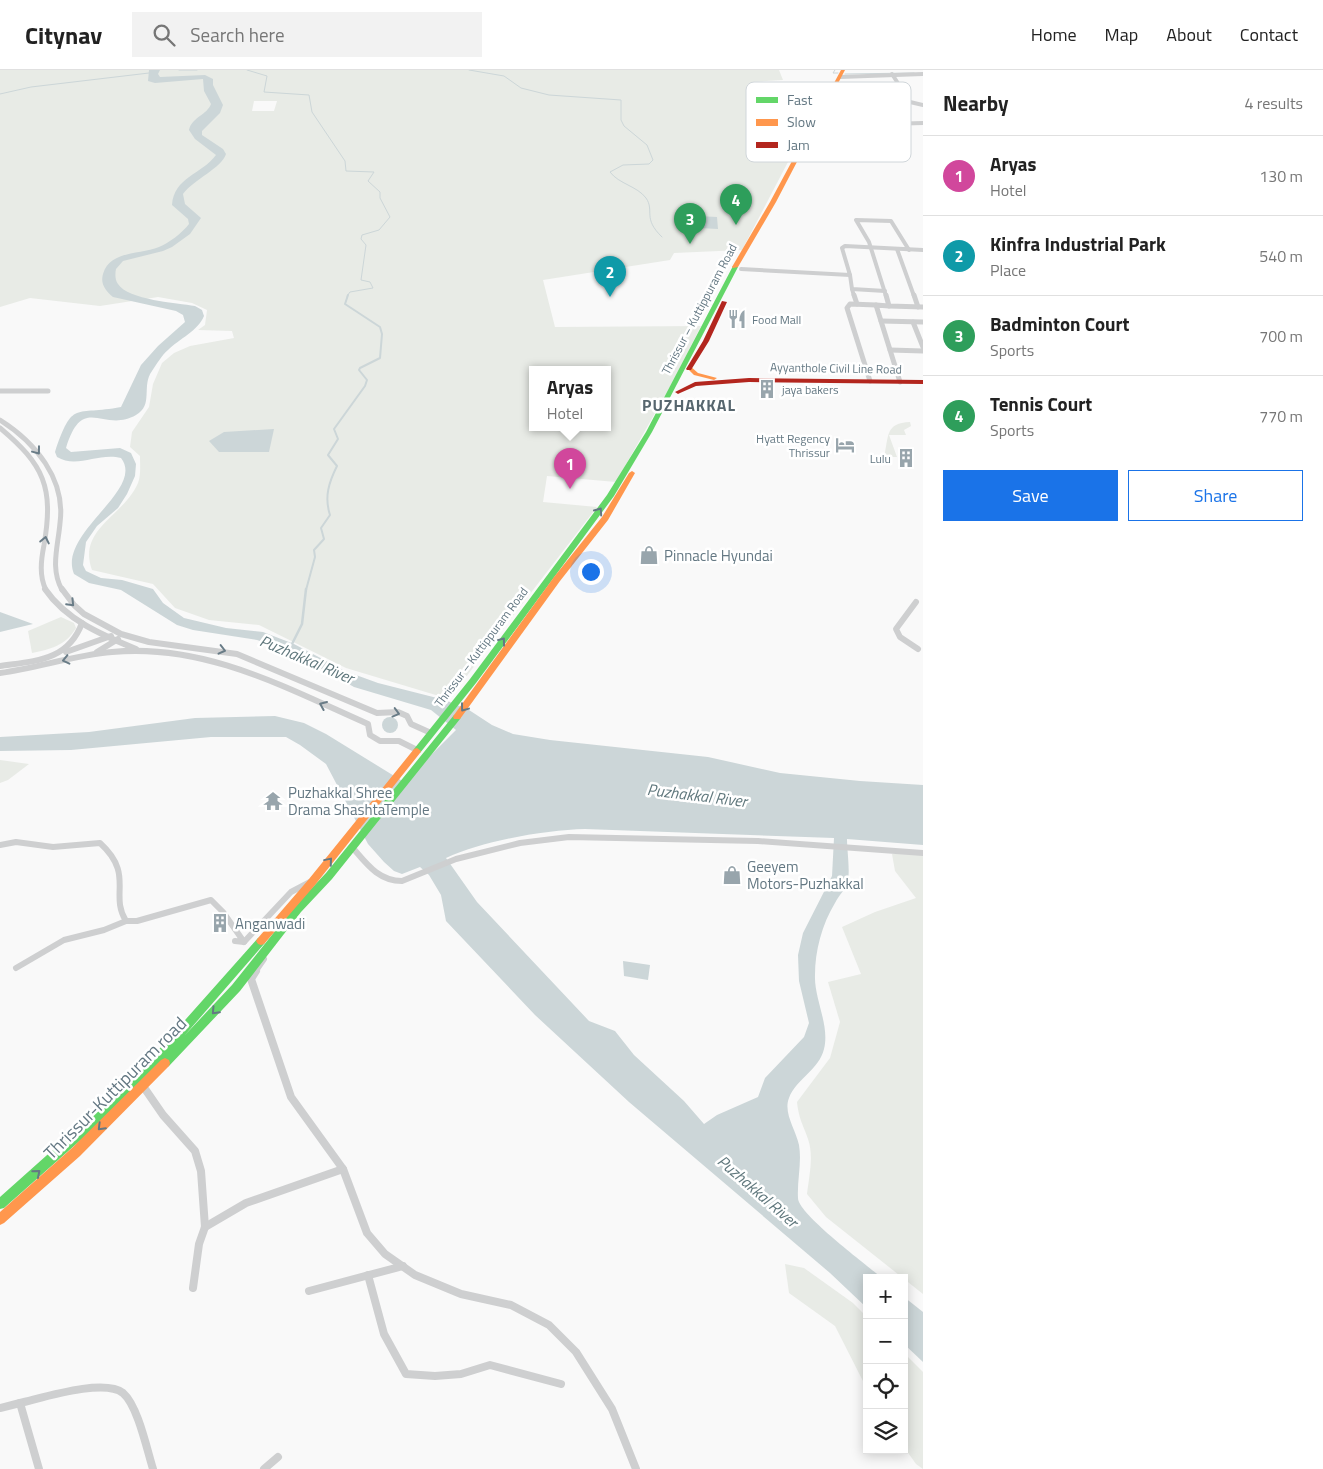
<!DOCTYPE html>
<meta charset="utf-8">
<style>
:root{--surface:#fff;--page:#f2f2f2;--text:#222;--muted:#767676;--line:#e0e0e0;--accent:#1a73e8}
body{margin:0;font-family:"Titillium Web",sans-serif;background:var(--page);color:var(--text)}
.controls{position:absolute;right:15px;bottom:15px;display:grid;overflow:hidden;border-radius:0px;box-shadow:0 2px 12px #0003}
.controls button{width:45px;height:45px;display:grid;place-items:center;padding:0;border:0;border-bottom:1px solid var(--line);background:var(--surface);color:var(--text);font:25px sans-serif}
.you{position:absolute;left:590px;top:501px;width:18px;height:18px;margin:-12px;border:4px solid #fff;border-radius:50%;background:#1a73e8;box-shadow:0 0 0 8px #1a73e833}
.badge{display:grid;place-items:center;width:32px;height:32px;border-radius:50%;background:var(--accent);color:#fff;font-size:16px;font-weight:700}
.pin{position:absolute;translate:-50% -41px;filter:drop-shadow(0 1px 2px #0008)}
.pin::after{content:'';position:absolute;top:26px;width:18px;height:15px;background:inherit;clip-path:polygon(0 0,100% 0,50% 100%)}
.popup{position:absolute;left:529px;top:296px;width:82px;height:65px;box-sizing:border-box;display:grid;place-content:center;border-radius:0px;background:var(--surface);filter:drop-shadow(0 1px 4px #0005);font-size:16px;white-space:nowrap;color:var(--muted)}
.popup b{font-size:19px;color:var(--text)}
.popup::after{content:'';position:absolute;left:50%;top:100%;margin-left:-10px;border:10px solid transparent;border-top-color:var(--surface)}
.list{margin:0;padding:0;list-style:none}
h2{display:flex;justify-content:space-between;align-items:center;height:65px;margin:0;padding:0 20px;font-size:21px}
h2 small{font-size:16px;font-weight:400;color:var(--muted)}
.list li{display:grid;grid-template-columns:32px 1fr auto;gap:15px;align-items:center;box-sizing:border-box;height:80px;padding:0 20px;border-top:1px solid var(--line)}
.list b{display:block;font-size:19px;white-space:nowrap}
.list p{margin:0;font-size:16px;white-space:nowrap;color:var(--muted)}
.list em{font-size:16px;font-style:normal;color:var(--muted)}
.actions{display:flex;gap:10px;padding:15px 20px}
.actions a{flex:1;padding:11px 0;border:1px solid var(--accent);border-radius:0px;text-align:center;font-size:18px;color:var(--accent)}
.actions .main{background:var(--accent);color:#fff}
.icon{flex:none;width:28px;height:28px;fill:none;stroke:currentColor;stroke-width:2;stroke-linecap:round;stroke-linejoin:round}
.map{position:relative;flex:none;width:923px;height:1399px;overflow:hidden}
header{display:flex;align-items:center;gap:30px;box-sizing:border-box;height:70px;padding:0 25px;background:var(--surface);border-bottom:1px solid var(--line)}
header strong{font-size:24px}
nav{display:flex;gap:28px;margin-inline-start:auto;font-size:18px}
.search{width:350px;height:45px;background:var(--page);display:flex;align-items:center;gap:12px;box-sizing:border-box;padding:0 18px;border-radius:0px;color:var(--muted);font-size:19px}
main{display:flex}
aside{flex:1;background:var(--surface)}
.map>svg:first-child{display:block}
.green{fill:#e8ebe6;fill-rule:evenodd}
.water{fill:#ccd6d8;fill-rule:evenodd}
.lines{fill:none;stroke-linecap:round;stroke-linejoin:round}
.stream-far2{stroke:#ccd6d8;stroke-width:1}
.stream-far1{stroke:#ccd6d8;stroke-width:2}
.stream{stroke:#ccd6d8;stroke-width:2.5}
.street-far3{stroke:#cecfd0;stroke-width:4}
.street-far2{stroke:#cecfd0;stroke-width:5}
.street-far1{stroke:#cecfd0;stroke-width:6}
.street{stroke:#cecfd0;stroke-width:8}
.fast{fill:#63d668;fill-rule:evenodd}
.slow{fill:#ff974d;fill-rule:evenodd}
.jam{fill:#b3261e;fill-rule:evenodd}
.oneway{stroke:#697c87}
.oneway2{stroke:#647883}
.labels{text-anchor:middle;dominant-baseline:central;stroke-width:5;stroke-linejoin:round;paint-order:stroke}
.far-street-label{font-size:12px;fill:#647883;stroke:#fff}
.far-poi-label{font-size:12px;fill:#647883;stroke:#fff;text-anchor:start}
.poi-label{font-size:15px;fill:#647883;stroke:#fff;text-anchor:start}
.far-district-label{font-size:16px;font-weight:bold;letter-spacing:1px;fill:#57666e;stroke:#fff}
.water-label{font-size:16px;font-style:italic;fill:#5f777c;stroke:#fff}
.near-street-label{font-size:18px;fill:#647883;stroke:#fff}
.key{fill:#fff;stroke:#d0d6da;stroke-width:1}
.key-label{font-size:14px;fill:#647883}
</style>
<header>
<strong>Citynav</strong>
<div class="search"><svg class="icon" aria-label="search" viewBox="0 0 24 24"><circle cx="10" cy="10" r="6"/><path d="M15 15l6 6"/></svg>Search here</div>
<nav><a>Home</a><a>Map</a><a>About</a><a>Contact</a></nav>
</header>
<main>
<div class="map">
<svg width="923" height="1399" viewBox="0 0 923 1399">
<rect width="100%" height="100%" fill="#f9f9f9"/>
<g class="green">
<path d="M 0,0 L 779,0 L 783,10 L 751,12 L 757,18 L 823,25 L 742,180 L 674,183 L 670,190 L 543,210 L 555,257 L 701,256 L 676,306 L 616,412 L 547,406 L 543,432 L 597,437 L 449,629 L 346,598 L 259,555 L 209,550 L 175,538 L 153,514 L 92,500 C 77,459 124,446 138,413 C 141,406 140,394 140,386 L 130,377 L 132,362 L 149,337 L 153,314 L 162,293 L 174,283 L 190,276 L 234,268 L 232,261 L 198,260 L 205,255 L 207,240 L 192,233 L 158,227 L 100,236 L 30,228 L 0,237 ZM 254,31 L 277,31 L 274,41 L 252,41 ZM 532,300 L 608,300 L 608,358 L 532,358 Z"/>
<path d="M 910,352 L 911,356 L 904,360 L 906,365 L 889,365 L 897,387 L 884,387 C 889,366 885,353 910,352 Z"/>
<path d="M 61,547 L 74,553 L 76,558 C 65,576 51,579 32,583 L 28,561 Z"/>
<polygon points="0,690 29,694 8,710 0,713"/>
<path d="M 892,784 L 923,784 L 923,1224 L 826,1147 L 807,1124 C 809,1107 814,1086 808,1069 C 803,1054 799,1050 797,1032 L 830,988 L 840,952 L 828,912 L 861,904 L 842,857 L 875,842 L 916,828 L 895,801 Z"/>
<polygon points="785,1194 804,1198 853,1233 867,1247 867,1319 835,1256 789,1223"/>
<polygon points="904,1283 923,1302 923,1399 916,1394 904,1377"/>
</g>
<g class="water">
<path d="M 149,0 L 160,0 L 158,4 L 160,7 L 205,5 L 213,9 L 213,15 L 223,35 L 220,43 L 202,61 L 202,65 L 223,79 L 226,84 C 222,98 194,109 183,124 L 185,134 L 201,148 L 190,164 L 172,177 L 163,181 L 123,191 L 116,199 C 115,204 115,210 118,214 C 128,230 177,233 195,236 L 202,240 L 204,246 C 198,261 179,269 168,280 C 161,286 157,294 152,301 C 141,316 154,335 136,345 C 103,364 83,322 66,378 L 71,382 L 120,378 L 131,383 L 136,394 L 135,406 L 127,424 L 118,438 L 97,456 L 86,472 L 83,495 L 86,501 L 101,508 L 122,510 L 153,519 L 163,533 L 184,548 L 226,558 L 263,562 L 294,574 L 345,601 L 378,613 L 445,630 L 469,640 L 492,655 L 513,664 L 550,670 L 708,687 L 780,703 L 860,711 L 923,715 L 923,775 L 847,769 C 847,780 850,799 848,810 C 846,819 839,825 835,833 C 822,854 815,881 815,905 C 814,929 830,955 824,979 C 819,1000 796,1009 789,1028 C 783,1043 796,1060 799,1075 C 802,1093 797,1110 798,1128 C 798,1144 867,1195 882,1208 L 867,1208 L 867,1238 L 830,1203 L 629,1032 L 535,945 L 446,851 L 441,825 L 429,805 L 420,797 L 402,804 L 394,801 L 384,792 L 368,774 L 326,694 L 300,675 L 286,667 L 211,667 L 71,680 L 0,681 L 0,667 L 89,662 L 195,648 L 275,646 L 304,653 L 326,664 L 404,712 L 456,660 L 431,640 L 354,617 L 313,594 L 269,574 L 257,570 L 193,560 L 177,555 L 121,520 L 89,513 L 74,504 C 57,463 146,420 121,388 C 99,382 77,399 57,387 L 55,382 C 73,329 74,346 121,337 L 141,295 L 158,276 L 185,252 L 183,245 L 176,241 L 113,227 C 106,221 100,214 103,204 C 110,180 140,185 159,177 C 169,173 182,163 189,154 L 188,149 L 172,135 C 174,107 201,105 216,85 L 195,69 L 189,60 C 192,47 207,45 211,34 L 204,21 L 203,9 L 155,13 L 148,11 ZM 585,759 L 834,768 L 832,806 L 803,863 L 798,885 L 799,911 L 809,953 L 804,967 L 765,1008 L 758,1027 L 717,1045 L 704,1054 L 684,1031 L 634,985 L 615,961 L 589,951 L 477,832 L 446,788 C 482,771 545,760 585,759 Z"/>
<polygon points="698,146 717,147 718,159 699,158"/>
<polygon points="274,359 269,382 219,382 209,371 224,362"/>
<polygon points="0,542 33,554 0,562"/>
<circle cx="390" cy="655" r="8"/>
<polygon points="623,891 650,895 648,910 624,906"/>
<polygon points="904,1227 923,1242 923,1292 904,1274"/>
</g>
<g class="lines">
<g class="stream-far2">
<polyline points="179,0 197,0"/>
<polyline points="247,0 267,6 264,22 309,25 312,42 345,91 346,101 374,102 368,111 380,122 380,128 390,147 379,160 362,165 361,169 366,175 361,210 370,212 373,218 350,222 347,226"/>
<path d="M 469,0 L 504,6 L 521,18 L 549,25 L 621,30 L 621,50 L 624,56 L 647,75 L 653,90 L 649,94 L 623,95 L 610,102 C 619,114 637,116 646,128 C 655,141 642,148 662,167"/>
<polyline points="835,0 833,3 838,3"/>
<polyline points="845,4 914,3"/>
<polyline points="0,24 31,17 149,3"/>
</g>
<path class="stream-far1" d="M 306,520 L 315,487 L 314,480 L 324,469 L 321,458 L 330,445 C 324,427 329,412 337,396 L 328,385 L 338,369 L 334,359 L 365,316 L 367,310 L 359,300 L 360,298 L 380,288 L 382,264 L 380,257 L 345,234 L 348,225"/>
<polyline class="stream" points="291,576 302,554 306,519"/>
<g class="street-far3">
<polyline points="892,4 910,32 923,35"/>
<polyline points="840,7 923,4"/>
<polyline points="818,56 923,53"/>
<polyline points="805,82 843,86"/>
<polyline points="897,179 914,226"/>
<polyline points="741,199 850,205 842,178 845,176 923,180"/>
<polyline points="850,205 852,219 885,221"/>
<polyline points="852,219 854,226"/>
<polyline points="886,226 869,172 856,150 891,151 909,180"/>
</g>
<g class="street-far2">
<polyline points="854,225 857,234"/>
<polyline points="886,225 889,236 923,237"/>
<polyline points="914,225 918,237"/>
<polyline points="889,236 876,235 900,312"/>
<polyline points="881,251 923,252"/>
<polyline points="913,252 923,277"/>
<polyline points="890,280 923,281"/>
<polyline points="870,311 847,238 850,234 876,235"/>
<polyline points="0,321 48,321"/>
<path d="M 0,350 C 35,372 66,409 60,453 C 58,477 50,498 62,520"/>
<path d="M 0,358 C 44,395 54,417 44,475 C 41,490 39,506 46,520"/>
</g>
<g class="street-far1">
<path d="M 45,519 C 66,550 102,565 136,579"/>
<polyline points="62,519 74,535 84,544 121,564 149,572 237,584 377,643 398,642 407,646 411,654 431,663"/>
<polyline points="916,532 896,559 900,567 918,579"/>
<polyline points="66,582 111,566"/>
<polyline points="97,582 118,569"/>
<path d="M 0,596 C 35,591 68,591 82,553"/>
<path d="M 0,603 C 38,598 74,585 112,582 C 205,573 286,618 368,654 L 370,665 L 380,671 L 399,671 L 417,680"/>
<path d="M 0,775 L 16,772 L 53,777 L 100,773 C 135,805 109,824 126,851 L 137,851 L 211,830 L 223,842 L 244,872 L 235,871"/>
<path d="M 352,777 C 366,793 378,811 402,811 L 456,789 L 520,773 L 569,767 L 758,771 L 923,783"/>
<polyline points="244,872 291,822 310,812"/>
<polyline points="16,898 64,870 104,860 126,851"/>
<polyline points="255,902 264,889"/>
</g>
<g class="street">
<polyline points="256,901 251,909 291,1027 343,1099 367,1163 385,1184 415,1205 461,1224 511,1235 549,1255 576,1282 612,1339 636,1399"/>
<polyline points="143,1016 163,1045 195,1081 201,1101 205,1157 199,1174 193,1218"/>
<polyline points="205,1157 246,1133 343,1099"/>
<polyline points="368,1205 384,1264 406,1304 435,1306 461,1304 490,1295 561,1314"/>
<polyline points="309,1221 403,1196"/>
<path d="M 20,1333 C 42,1328 104,1308 123,1323 C 138,1336 147,1380 153,1399"/>
<polyline points="0,1338 20,1333 39,1399"/>
<polyline points="264,1399 278,1387"/>
</g>
<g class="fast">
<polygon points="733,196 738,197 652,362 614,426 476,613 420,683 414,683 413,681 414,679 470,609 607,425 646,362"/>
<polygon points="457,644 461,647 460,649 332,809 301,842 240,921 169,996 165,998 161,996 160,992 101,1052 4,1138 0,1139 0,1127 93,1044 162,976 258,868 261,867 264,868 266,871 264,874 185,965 232,915 295,836 326,803 454,645"/>
</g>
<g class="slow">
<polygon points="841,0 845,0 776,132 738,197 733,198 732,197 770,132"/>
<polygon points="690,296 698,303 717,308 714,310 694,305 687,298"/>
<polygon points="632,401 635,403 608,450 560,511 460,649 454,649 453,647 454,645 554,507 602,447 629,403"/>
<polygon points="417,678 421,681 420,683 315,815 264,874 261,875 258,874 256,871 258,868 309,809 414,679"/>
<polygon points="165,988 169,990 170,993 169,996 80,1086 4,1153 0,1155 0,1142 72,1078 161,990"/>
</g>
<g class="jam">
<polygon points="722,231 727,232 709,271 691,300 687,300 686,299 703,271"/>
<polygon points="749,308 923,310 923,314 749,312 696,316 680,323 678,324 675,322 695,312"/>
</g>
</g>
<defs><path id="oneway-chevron" d="M-2-3.5L2.5 0L-2 3.5" fill="none" stroke-width="1.6" stroke-linecap="round" stroke-linejoin="round" transform="scale(1.25)"/></defs>
<g class="oneway">
<use href="#oneway-chevron" transform="translate(37 381) rotate(53)"/>
<use href="#oneway-chevron" transform="translate(45 470) rotate(-78)"/>
<use href="#oneway-chevron" transform="translate(71 533) rotate(46)"/>
<use href="#oneway-chevron" transform="translate(222 580) rotate(14)"/>
<use href="#oneway-chevron" transform="translate(66 590) rotate(167)"/>
<use href="#oneway-chevron" transform="translate(323 635) rotate(-157)"/>
<use href="#oneway-chevron" transform="translate(396 643) rotate(15)"/>
</g>
<g class="oneway2">
<use href="#oneway-chevron" transform="translate(599 441) rotate(-55)"/>
<use href="#oneway-chevron" transform="translate(502 571) rotate(-53)"/>
<use href="#oneway-chevron" transform="translate(464 638) rotate(127)"/>
<use href="#oneway-chevron" transform="translate(329 791) rotate(-50)"/>
<use href="#oneway-chevron" transform="translate(215 941) rotate(133)"/>
<use href="#oneway-chevron" transform="translate(101 1057) rotate(135)"/>
<use href="#oneway-chevron" transform="translate(37 1103) rotate(-40)"/>
</g>
<defs>
<g id="restaurant-bare" transform="scale(1.5)"><path d="M-5-6h1v4h1v-4h1v4h1v-4h1v5L-1.5 .5V6h-2V.5L-5-1ZM5-6V6H3V1.5H1.5Q1.5-4 5-6Z" fill="#98a5ac" stroke="#fff" stroke-width="2.5" paint-order="stroke"/></g>
<g id="building-bare" transform="scale(1.5)"><path d="M-4-6H4V6H1V3H-1V6H-4ZM-2.5-4.3h1.7v1.8h-1.7ZM.8-4.3h1.7v1.8H.8ZM-2.5-1h1.7V.8h-1.7ZM.8-1h1.7V.8H.8Z" fill="#98a5ac" stroke="#fff" stroke-width="2.5" paint-order="stroke"/></g>
<g id="hotel-bare" transform="scale(1.5)"><path d="M-6-4.5h1.5V1H6V5H4.5V3h-9V5H-6ZM-4 0a1.8 1.8 0 1 1 3.6 0ZM.5 0V-2.5h3Q6-2.5 6 0Z" fill="#98a5ac" stroke="#fff" stroke-width="2.5" paint-order="stroke"/></g>
<g id="shop-bare" transform="scale(1.5)"><path d="M-5-2.5h2.3a2.7 3.5 0 0 1 5.4 0H5L5.5 6h-11ZM-1.5-2.5h3a1.5 2.3 0 0 0-3 0Z" fill="#98a5ac" stroke="#fff" stroke-width="2.5" paint-order="stroke"/></g>
<g id="temple-bare" transform="scale(1.5)"><path d="M0-6L5-2H3V0L6.5 2.5H4V6H1.5V3h-3V6H-4V2.5H-6.5L-3 0V-2H-5Z" fill="#98a5ac" stroke="#fff" stroke-width="2.5" paint-order="stroke"/></g>
</defs>
<g fill-rule="evenodd">
<use href="#restaurant-bare" x="737" y="249"/>
<use href="#building-bare" x="767" y="319"/>
<use href="#hotel-bare" x="845" y="375"/>
<use href="#building-bare" x="906" y="388"/>
<use href="#shop-bare" x="649" y="485"/>
<use href="#temple-bare" x="273" y="731"/>
<use href="#shop-bare" x="732" y="805"/>
<use href="#building-bare" x="220" y="853"/>
</g>
<g class="labels">
<g class="far-street-label">
<text transform="translate(699 239) rotate(-62)">Thrissur – Kuttippuram Road</text>
<text transform="translate(836 298) rotate(1)">Ayyanthole Civil Line Road</text>
<text transform="translate(481 577) rotate(-53)">Thrissur – Kuttippuram Road</text>
</g>
<g class="far-poi-label">
<text x="752" y="249">Food Mall</text>
<text x="782" y="319">jaya bakers</text>
<text x="830" y="368" text-anchor="end">Hyatt Regency<tspan x="830" dy="14">Thrissur</tspan></text>
<text x="891" y="388" text-anchor="end">Lulu</text>
</g>
<g class="poi-label">
<text x="664" y="485">Pinnacle Hyundai</text>
<text x="288" y="722">Puzhakkal Shree<tspan x="288" dy="17">Drama ShashtaTemple</tspan></text>
<text x="747" y="796">Geeyem<tspan x="747" dy="17">Motors-Puzhakkal</tspan></text>
<text x="235" y="853">Anganwadi</text>
</g>
<g class="far-district-label">
<text x="689" y="335">PUZHAKKAL</text>
</g>
<g class="water-label">
<text transform="translate(307 589) rotate(23)">Puzhakkal River</text>
<text transform="translate(697 725) rotate(7)">Puzhakkal River</text>
<text transform="translate(758 1121) rotate(41)">Puzhakkal River</text>
</g>
<g class="near-street-label">
<text transform="translate(115 1018) rotate(-45)">Thrissur-Kuttipuram road</text>
</g>
</g>
<rect x="746" y="12" width="165" height="80" rx="8" class="key"/>
<rect x="756" y="27" width="22" height="6" fill="#63d668"/>
<rect x="756" y="49" width="22" height="7" fill="#ff974d"/>
<rect x="756" y="72" width="22" height="6" fill="#b3261e"/>
<g class="key-label">
<text x="787" y="35">Fast</text>
<text x="787" y="57">Slow</text>
<text x="787" y="80">Jam</text>
</g>
</svg>
<div class="controls">
<button>+</button>
<button>−</button>
<button><svg class="icon" aria-label="locate" viewBox="0 0 24 24"><circle cx="12" cy="12" r="6"/><path d="M12 2v4M12 18v4M2 12h4M18 12h4"/></svg></button>
<button><svg class="icon" aria-label="layers" viewBox="0 0 24 24"><path d="M12 4l9 5-9 5-9-5zM3 14l9 5 9-5"/></svg></button>
</div>
<div class="you"></div>
<div class="pin badge" style="left:570px;top:419px;background:#d1479c">1</div>
<div class="popup"><b>Aryas</b>Hotel</div>
<div class="pin badge" style="left:610px;top:227px;background:#0f9aa8">2</div>
<div class="pin badge" style="left:690px;top:174px;background:#2e9e5b">3</div>
<div class="pin badge" style="left:736px;top:155px;background:#2e9e5b">4</div>
</div>
<aside>
<h2>Nearby<small>4 results</small></h2>
<ul class="list">
<li><span class="badge" style="background:#d1479c">1</span><div><b>Aryas</b><p>Hotel</p></div><em>130 m</em></li>
<li><span class="badge" style="background:#0f9aa8">2</span><div><b>Kinfra Industrial Park</b><p>Place</p></div><em>540 m</em></li>
<li><span class="badge" style="background:#2e9e5b">3</span><div><b>Badminton Court</b><p>Sports</p></div><em>700 m</em></li>
<li><span class="badge" style="background:#2e9e5b">4</span><div><b>Tennis Court</b><p>Sports</p></div><em>770 m</em></li>
</ul>
<div class="actions"><a class="main">Save</a><a>Share</a></div>
</aside>
</main>
